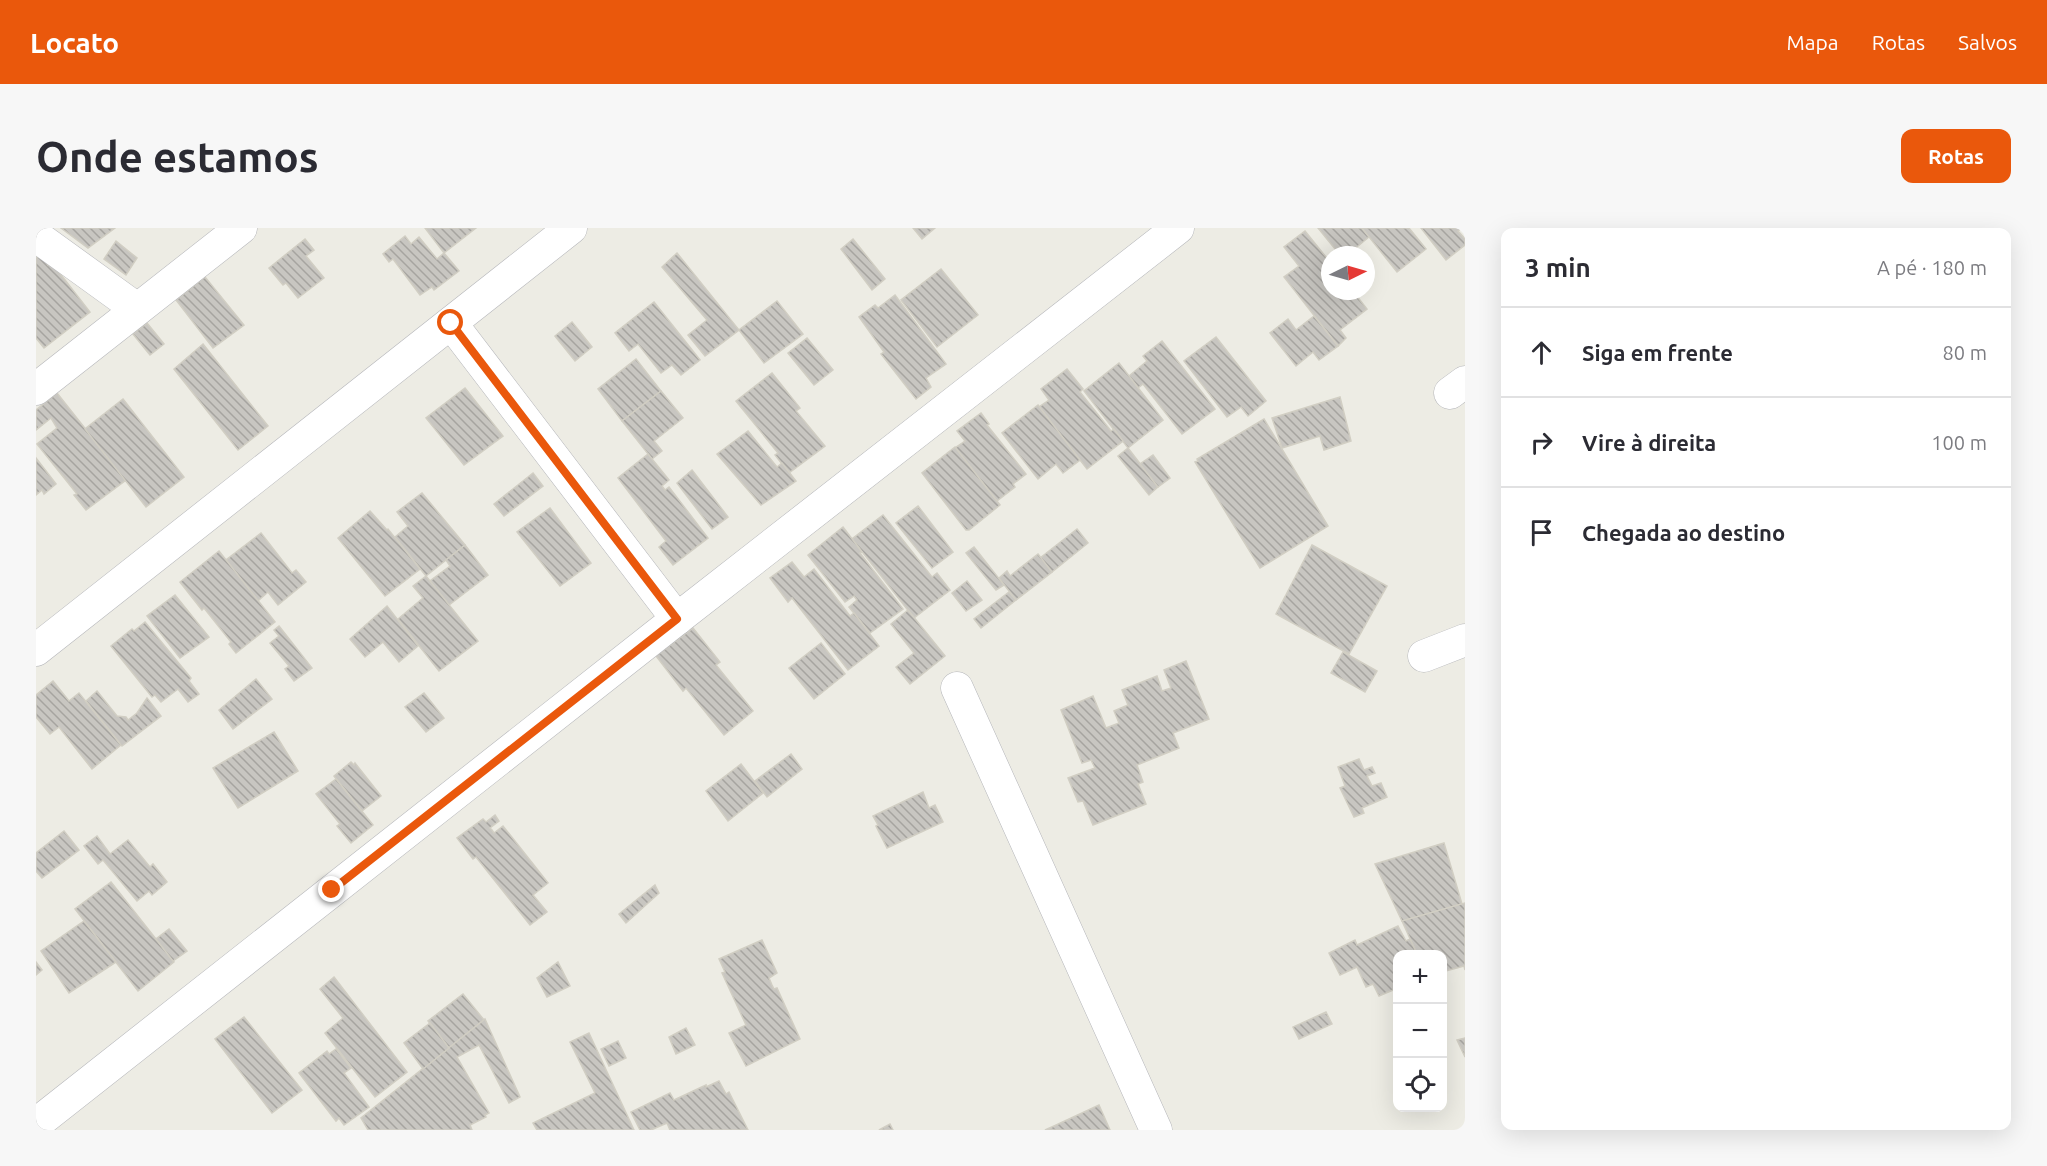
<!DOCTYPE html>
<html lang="pt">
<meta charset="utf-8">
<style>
:root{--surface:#fff;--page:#f7f7f7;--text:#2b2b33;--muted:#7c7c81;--line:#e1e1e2;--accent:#ea580c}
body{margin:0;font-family:Ubuntu,sans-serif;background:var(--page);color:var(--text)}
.controls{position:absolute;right:18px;bottom:18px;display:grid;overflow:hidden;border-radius:12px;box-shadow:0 6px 24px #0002}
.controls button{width:54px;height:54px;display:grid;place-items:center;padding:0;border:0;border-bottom:2px solid var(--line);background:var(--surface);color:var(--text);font:30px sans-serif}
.compass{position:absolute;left:1285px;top:18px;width:54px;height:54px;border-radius:50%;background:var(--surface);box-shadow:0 6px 24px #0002;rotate:85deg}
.stop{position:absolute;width:18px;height:18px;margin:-14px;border:4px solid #ea580c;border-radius:50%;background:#fff}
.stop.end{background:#ea580c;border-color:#fff;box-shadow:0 2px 6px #0008}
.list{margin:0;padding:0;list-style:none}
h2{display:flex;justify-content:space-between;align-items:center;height:78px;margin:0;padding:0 24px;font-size:26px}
h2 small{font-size:20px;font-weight:400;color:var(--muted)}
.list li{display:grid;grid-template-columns:39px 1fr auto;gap:18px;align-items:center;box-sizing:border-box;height:90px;padding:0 24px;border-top:2px solid var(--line)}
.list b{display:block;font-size:22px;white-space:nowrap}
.list em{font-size:20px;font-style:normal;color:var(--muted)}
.icon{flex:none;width:33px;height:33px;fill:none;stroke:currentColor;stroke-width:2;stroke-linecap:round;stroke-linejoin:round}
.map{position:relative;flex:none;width:1429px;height:902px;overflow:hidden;border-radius:12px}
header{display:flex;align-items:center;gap:36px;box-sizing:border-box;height:84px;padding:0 30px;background:var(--accent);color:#fff}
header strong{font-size:28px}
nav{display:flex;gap:33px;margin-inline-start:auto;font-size:21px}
.intro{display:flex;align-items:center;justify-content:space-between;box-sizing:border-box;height:144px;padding:0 36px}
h1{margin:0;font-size:42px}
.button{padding:15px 27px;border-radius:12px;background:var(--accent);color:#fff;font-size:21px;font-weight:700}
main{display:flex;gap:36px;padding:0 36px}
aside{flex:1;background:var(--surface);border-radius:12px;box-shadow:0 6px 24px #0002}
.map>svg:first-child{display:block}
.building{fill:url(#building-back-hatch);stroke:#d1cec3;stroke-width:1.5}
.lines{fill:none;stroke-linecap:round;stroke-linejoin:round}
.minor-casing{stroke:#b5b6ba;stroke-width:33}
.minor{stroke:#fff;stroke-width:32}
.route{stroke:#ea580c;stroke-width:8}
</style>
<header>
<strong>Locato</strong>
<nav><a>Mapa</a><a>Rotas</a><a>Salvos</a></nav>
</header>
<div class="intro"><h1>Onde estamos</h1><a class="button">Rotas</a></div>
<main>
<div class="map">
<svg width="1429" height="902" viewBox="0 0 1429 902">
<defs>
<pattern id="building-back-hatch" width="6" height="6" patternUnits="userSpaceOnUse" patternTransform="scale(1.5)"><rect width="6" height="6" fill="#c8c6c1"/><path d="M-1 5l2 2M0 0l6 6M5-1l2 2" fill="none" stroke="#a6a4a0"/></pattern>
</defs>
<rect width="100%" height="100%" fill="#edece4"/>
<g class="building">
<polygon points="25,0 79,0 52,20"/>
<polygon points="389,0 440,0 408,25"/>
<polygon points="877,0 899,0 886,11"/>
<polygon points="1282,0 1326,0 1333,9 1311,27 1304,27"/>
<polygon points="1326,0 1373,0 1390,21 1361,44"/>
<polygon points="1385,0 1426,0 1422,3 1429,11 1429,17 1410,32"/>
<polygon points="1269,3 1294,34 1294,63 1303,63 1304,65 1307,63 1317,63 1331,81 1304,102 1310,110 1302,118 1248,49 1263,38 1248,19"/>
<polygon points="369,8 375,16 383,9 401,31 408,25 423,43 398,62 396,59 384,67 357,31 353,34 347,26"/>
<polygon points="269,11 278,22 270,28 288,50 262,70 250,55 247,57 233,40"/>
<polygon points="817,11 849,51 836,62 805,21"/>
<polygon points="80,13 101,30 90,47 68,31"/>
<polygon points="641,25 703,102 669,128 652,107 671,92 626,39"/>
<polygon points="5,26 12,37 15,34 54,84 8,120 0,110 0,30"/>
<polygon points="905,41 942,87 901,119 865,72"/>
<polygon points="169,49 208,97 177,120 140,72"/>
<polygon points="859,67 910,136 890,150 895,159 880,171 845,126 848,124 823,89 839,77 842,80"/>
<polygon points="741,73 767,106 728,135 703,102"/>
<polygon points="618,74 664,132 645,147 636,137 625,145 602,116 593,123 579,105"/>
<polygon points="1278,88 1302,118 1283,132 1277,124 1260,138 1234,105 1252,91 1260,102"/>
<polygon points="536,94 556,119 539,133 519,108"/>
<polygon points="111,95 128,116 114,127 97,106"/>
<polygon points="1180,109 1230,173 1212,188 1205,179 1191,189 1148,133"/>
<polygon points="771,110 797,142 778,157 752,125"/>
<polygon points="1126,113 1179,181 1146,206 1107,156 1102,160 1093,148 1111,133 1107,128"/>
<polygon points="167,116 232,198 202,222 138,141"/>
<polygon points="600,131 625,163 586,193 562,161"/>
<polygon points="1083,135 1127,192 1092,220 1048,163"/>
<polygon points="1031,141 1047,161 1044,164 1075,203 1078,201 1087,213 1051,241 1003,179 1013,172 1005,161"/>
<polygon points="736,145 764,180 760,183 789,218 753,245 739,227 742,225 700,173"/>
<polygon points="429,160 467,208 428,237 390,190"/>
<polygon points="625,163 647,190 618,213 626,223 616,231 586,193"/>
<polygon points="21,165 90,252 50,282 38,267 41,266 1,216 21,200 15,190 0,202 0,182"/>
<polygon points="1304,169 1315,213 1288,222 1284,208 1246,220 1236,190"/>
<polygon points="87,171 148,249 110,279 49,201"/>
<polygon points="1002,177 1044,232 1027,245 1020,236 1002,251 966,205"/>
<polygon points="945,185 953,196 951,197 990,246 977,256 979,259 961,273 919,220 929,213 921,203"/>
<polygon points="1228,191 1292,298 1224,340 1159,234 1162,233 1161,231"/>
<polygon points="712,203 741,239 746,235 760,253 725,277 681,226"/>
<polygon points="919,219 964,277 933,302 930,302 886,245"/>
<polygon points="1092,220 1122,259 1113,267 1082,228"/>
<polygon points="612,226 633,252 626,258 629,262 633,259 672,310 637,337 623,319 630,313 582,250"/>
<polygon points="1117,227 1134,250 1122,259 1104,236"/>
<polygon points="0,230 20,256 8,266 6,262 0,267"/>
<polygon points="656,242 692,289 676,301 641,255"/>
<polygon points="497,245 507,258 468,288 458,276"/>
<polygon points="386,265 429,317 390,348 359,309 372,298 361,284"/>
<polygon points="882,278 917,324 896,340 860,295"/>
<polygon points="514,280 555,335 524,358 481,304"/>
<polygon points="334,283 351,302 352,301 384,341 349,368 302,310"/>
<polygon points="847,287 896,349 901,345 914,362 878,390 816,311"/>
<polygon points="807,299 826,324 824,325 867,381 834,405 813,379 821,372 818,368 809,374 772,327"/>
<polygon points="1041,301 1052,315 1016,344 1004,330"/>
<polygon points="225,305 256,345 260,342 270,354 242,377 232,364 222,373 190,332"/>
<polygon points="429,317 452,347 413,377 394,353 414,338 410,332"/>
<polygon points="1276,317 1351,358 1313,426 1240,386"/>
<polygon points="938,319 968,357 960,362 930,325"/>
<polygon points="183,323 239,394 200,425 193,416 195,414 168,380 166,382 144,354"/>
<polygon points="1002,326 1016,344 980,372 963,350 971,343 974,348"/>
<polygon points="756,334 768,349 778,341 814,388 818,385 843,418 812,442 756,370 752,374 734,350"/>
<polygon points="390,348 442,413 403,443 362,391 387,370 377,358"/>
<polygon points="931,353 946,372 930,383 916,365"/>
<polygon points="973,364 980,372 945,400 938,391"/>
<polygon points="139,367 173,409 144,430 111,388"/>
<polygon points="351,378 382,418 363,434 347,414 329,429 314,411"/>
<polygon points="872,382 909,428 874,456 860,439 878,425 855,396"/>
<polygon points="109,394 155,450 153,453 163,466 152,474 142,461 125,474 119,467 116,469 75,418 96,401 98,403"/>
<polygon points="243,398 276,440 258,453 249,441 253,438 234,415 243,408 238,402"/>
<polygon points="657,400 684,434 680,437 717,483 688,507 650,460 647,463 620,428"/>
<polygon points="785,415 809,446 778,471 753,440"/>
<polygon points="1307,424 1341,443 1329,464 1295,445"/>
<polygon points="1150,433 1173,491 1137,505 1143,520 1101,537 1107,554 1102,556 1110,576 1057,597 1047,573 1042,574 1032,550 1059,540 1055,532 1046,535 1025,482 1057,468 1070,500 1083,495 1078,483 1092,477 1086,462 1121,448 1126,463 1135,460 1128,442"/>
<polygon points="220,451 236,471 197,501 183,482"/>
<polygon points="17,453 33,473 43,465 85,517 56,541 23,499 14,506 0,489 0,467"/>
<polygon points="61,463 81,488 90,489 92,492 101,485 111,470 125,488 86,518 50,473"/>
<polygon points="388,465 408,490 390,504 369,479"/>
<polygon points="238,504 262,543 202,580 177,540"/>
<polygon points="755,526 766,541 731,569 719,553"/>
<polygon points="1323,531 1328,542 1336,539 1339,545 1331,548 1336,558 1345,555 1351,569 1326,580 1328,585 1318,589 1304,560 1309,558 1302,539"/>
<polygon points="315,534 318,537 319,535 345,568 326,583 298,548"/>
<polygon points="705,536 727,565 692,593 670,563"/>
<polygon points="300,551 337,597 315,615 301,598 304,596 280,566"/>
<polygon points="887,564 893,580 899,577 907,594 851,620 840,598 842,597 837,588"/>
<polygon points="459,587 463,593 454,600 456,602 458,605 467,598 512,655 497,667 511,684 494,697 440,629 437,631 421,610 447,591 450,594"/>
<polygon points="28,603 43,622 6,650 0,643 0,625"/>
<polygon points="61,608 74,626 92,612 114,639 117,636 131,654 116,667 113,663 101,673 67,632 62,636 48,618"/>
<polygon points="1408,615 1426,676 1366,693 1339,636"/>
<polygon points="75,654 138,734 102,763 39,681"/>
<polygon points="619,657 623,665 590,695 583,686"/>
<polygon points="1429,675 1429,742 1428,738 1406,744 1406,726 1381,726 1366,693"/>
<polygon points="48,693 80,734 33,765 5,723"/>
<polygon points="1362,698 1370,713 1374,711 1381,726 1362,726 1362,760 1343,768 1337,756 1330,759 1321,739 1304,747 1293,725 1319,712 1321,717"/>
<polygon points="133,701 151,723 137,733 120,711"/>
<polygon points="726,712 741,745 733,750 736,757 738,761 741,760 764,811 710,838 693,805 710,797 686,745 689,744 683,731"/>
<polygon points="0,734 6,742 0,747"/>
<polygon points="522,734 534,758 511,769 501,750"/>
<polygon points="298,749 371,844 339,869 289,805 307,790 284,761"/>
<polygon points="427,766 448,792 413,820 392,793"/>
<polygon points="1290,784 1296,796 1263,811 1257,799"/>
<polygon points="208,789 266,862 236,885 179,811"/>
<polygon points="449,791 484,869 473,875 443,817 421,829 453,885 449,887 450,889 434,897 436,902 332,902 325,890"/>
<polygon points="394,795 413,820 387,841 368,815"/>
<polygon points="650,800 659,817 640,826 633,809"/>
<polygon points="553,805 598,902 501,902 497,895 559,865 534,814"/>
<polygon points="1429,810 1429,829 1421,812"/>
<polygon points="582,813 590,830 573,838 565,821"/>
<polygon points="300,821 315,840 308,845 333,879 308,897 303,890 300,893 263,845 291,823 293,826"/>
<polygon points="683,853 690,866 693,864 712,902 634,902 631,895 615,902 604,902 595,884 634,865 638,872 670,857 670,859"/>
<polygon points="1063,877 1074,902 1009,902 1018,898"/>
<polygon points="854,896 857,902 843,902"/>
</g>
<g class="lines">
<g class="minor-casing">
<g id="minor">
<polyline points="0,8 101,81"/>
<polyline points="415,95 641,391"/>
<polyline points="0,161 205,0"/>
<polyline points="1414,165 1429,154"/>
<polyline points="0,422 535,0"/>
<polyline points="1388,428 1429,412"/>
<polyline points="921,460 1120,902"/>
<polyline points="0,896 641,391 1142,0"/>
</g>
</g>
<use href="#minor" class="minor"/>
</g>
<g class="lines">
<polyline class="route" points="296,662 641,391 415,95"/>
</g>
</svg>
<div class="controls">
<button>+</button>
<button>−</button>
<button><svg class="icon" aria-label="locate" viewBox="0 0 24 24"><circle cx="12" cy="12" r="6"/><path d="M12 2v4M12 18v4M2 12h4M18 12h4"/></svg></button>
</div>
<svg class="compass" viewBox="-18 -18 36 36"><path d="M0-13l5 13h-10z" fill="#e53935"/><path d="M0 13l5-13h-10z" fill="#7c7c81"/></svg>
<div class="stop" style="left:415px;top:95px"></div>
<div class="stop end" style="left:296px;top:662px"></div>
</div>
<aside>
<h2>3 min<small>A pé · 180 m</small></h2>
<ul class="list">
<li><svg class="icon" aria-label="ahead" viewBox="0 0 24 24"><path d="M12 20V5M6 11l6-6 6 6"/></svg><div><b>Siga em frente</b></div><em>80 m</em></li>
<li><svg class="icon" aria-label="right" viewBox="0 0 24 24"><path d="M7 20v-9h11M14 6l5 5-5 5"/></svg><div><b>Vire à direita</b></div><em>100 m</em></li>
<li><svg class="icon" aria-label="arrive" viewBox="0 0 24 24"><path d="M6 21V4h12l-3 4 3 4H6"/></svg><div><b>Chegada ao destino</b></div></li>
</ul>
</aside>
</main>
